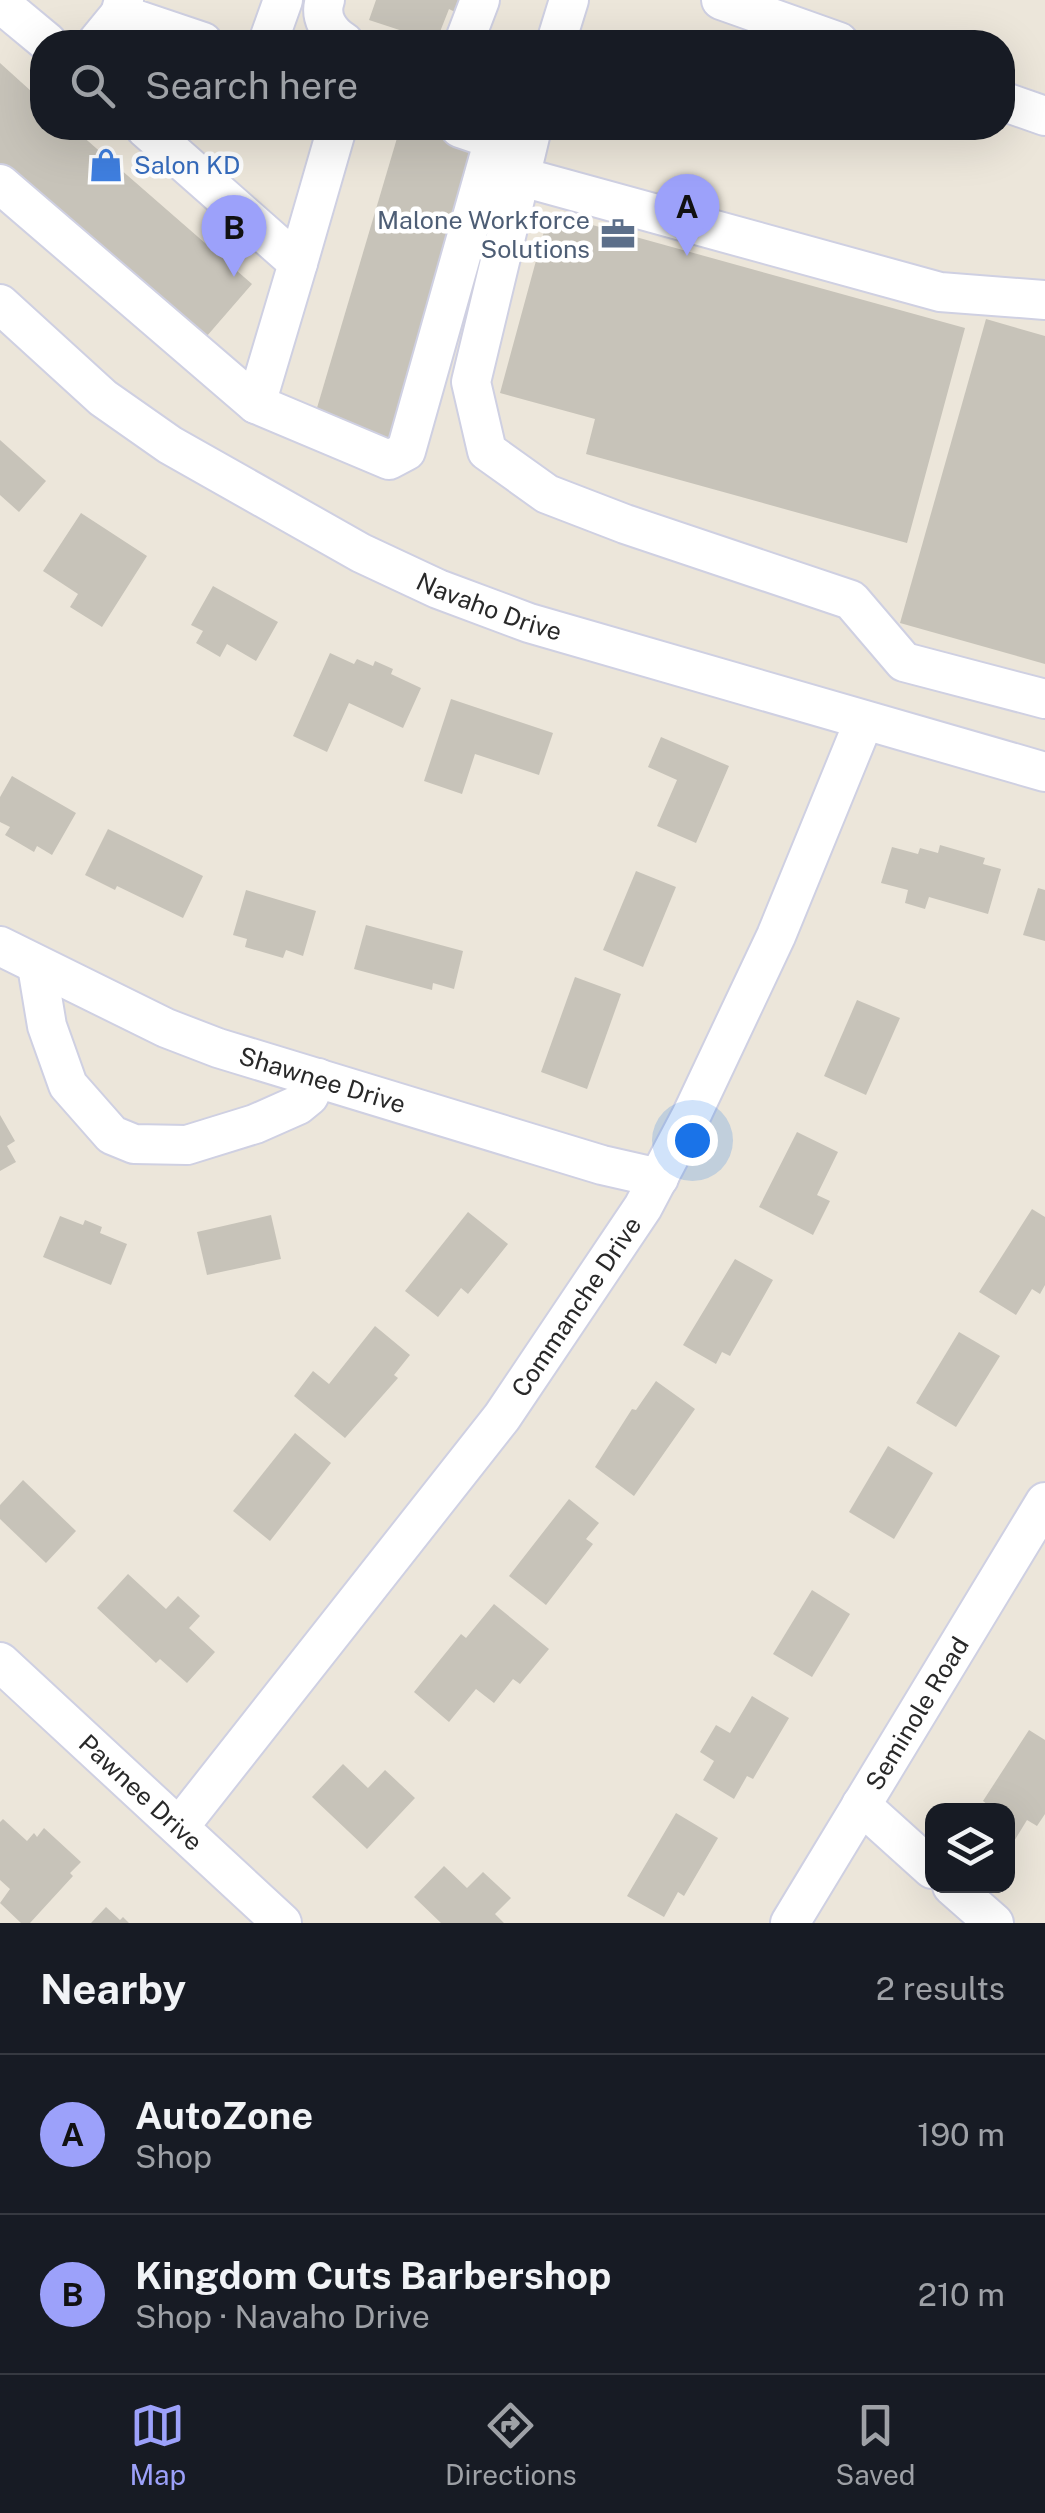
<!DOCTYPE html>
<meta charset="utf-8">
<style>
:root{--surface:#171b24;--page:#242831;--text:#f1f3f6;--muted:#9ea1a6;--line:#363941;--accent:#9ca1fa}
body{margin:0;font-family:"Public Sans",sans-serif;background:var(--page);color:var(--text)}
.controls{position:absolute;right:30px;bottom:30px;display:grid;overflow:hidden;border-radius:20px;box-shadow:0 10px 40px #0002}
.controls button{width:90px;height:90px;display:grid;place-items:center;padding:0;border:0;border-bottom:2px solid var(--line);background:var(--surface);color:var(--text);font:50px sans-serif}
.you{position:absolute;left:692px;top:1140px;width:35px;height:35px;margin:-25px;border:8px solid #fff;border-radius:50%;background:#1a73e8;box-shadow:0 0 0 15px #1a73e833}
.badge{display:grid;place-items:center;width:65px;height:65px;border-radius:50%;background:var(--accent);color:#111;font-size:32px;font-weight:700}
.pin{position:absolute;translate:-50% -82px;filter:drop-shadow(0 2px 5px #0008)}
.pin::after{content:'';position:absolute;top:52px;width:35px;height:30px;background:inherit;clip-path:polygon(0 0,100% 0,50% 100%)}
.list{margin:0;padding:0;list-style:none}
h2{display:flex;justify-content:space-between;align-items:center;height:130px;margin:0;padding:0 40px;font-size:42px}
h2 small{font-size:32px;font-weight:400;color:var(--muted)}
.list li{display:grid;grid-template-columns:65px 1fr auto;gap:30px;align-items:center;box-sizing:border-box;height:160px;padding:0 40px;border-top:2px solid var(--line)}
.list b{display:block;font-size:38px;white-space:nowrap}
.list p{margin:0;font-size:32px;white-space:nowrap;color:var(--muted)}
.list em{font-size:32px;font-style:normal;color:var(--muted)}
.icon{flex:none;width:55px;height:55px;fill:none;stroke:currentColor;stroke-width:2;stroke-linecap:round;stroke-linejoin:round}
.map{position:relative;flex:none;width:1045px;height:1923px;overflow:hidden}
.search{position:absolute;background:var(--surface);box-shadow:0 10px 40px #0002;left:30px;right:30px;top:30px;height:110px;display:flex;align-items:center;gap:25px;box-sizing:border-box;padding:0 35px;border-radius:40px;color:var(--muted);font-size:38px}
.sheet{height:450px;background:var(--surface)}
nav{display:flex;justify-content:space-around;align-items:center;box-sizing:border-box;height:140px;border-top:2px solid var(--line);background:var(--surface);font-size:28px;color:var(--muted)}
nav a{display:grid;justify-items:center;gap:5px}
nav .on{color:var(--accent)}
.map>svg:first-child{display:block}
.building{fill:#c7c3b9}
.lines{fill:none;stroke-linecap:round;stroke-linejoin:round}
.minor-casing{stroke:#cfd0e2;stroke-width:42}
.minor{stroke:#fff;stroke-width:38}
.labels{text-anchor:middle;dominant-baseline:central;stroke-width:9;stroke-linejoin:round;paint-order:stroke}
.shop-label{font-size:25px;fill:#366cbe;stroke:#fff;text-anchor:start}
.service-label{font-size:25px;fill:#4e5e75;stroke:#fff;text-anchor:end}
.street-label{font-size:25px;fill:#292929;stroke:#fff}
</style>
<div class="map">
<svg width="1045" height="1923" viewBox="0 0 1045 1923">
<rect width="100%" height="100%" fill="#ece6da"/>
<g class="building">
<polygon points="376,0 462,0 457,13 449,9 436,42 369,20"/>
<polygon points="0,63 42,101 42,128 73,128 252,284 200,344 0,169"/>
<polygon points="400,128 426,128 481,144 393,442 314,418"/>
<polygon points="549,213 965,328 907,543 586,454 595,419 500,393"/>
<polygon points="986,319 1045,336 1045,664 900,623"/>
<polygon points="0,440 46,481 19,512 0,495"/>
<polygon points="81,513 147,556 102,627 70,607 78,594 43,571"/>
<polygon points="213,586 278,622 256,661 227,644 220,657 196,643 203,631 191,625"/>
<polygon points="330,653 354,664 357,659 373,666 375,661 393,669 391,674 421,688 403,728 349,703 327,752 293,736"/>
<polygon points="451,699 553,733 539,775 475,754 462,794 424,781"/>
<polygon points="661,737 729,766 696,843 657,826 677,780 648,767"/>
<polygon points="12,776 76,813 52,855 37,846 34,852 5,835 10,827 0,822 0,797"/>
<polygon points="108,829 203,876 183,918 117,886 115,890 85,875"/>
<polygon points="940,845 985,858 983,864 1001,869 988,914 929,897 925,909 905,903 908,890 881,883 892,847 918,854 920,848 938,853"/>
<polygon points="636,871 676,887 643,967 603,950"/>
<polygon points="1038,888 1045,890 1045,941 1023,935"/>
<polygon points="246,890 316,911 303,956 286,950 283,958 245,947 247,939 233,935"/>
<polygon points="366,925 463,951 454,989 433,983 432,990 354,969"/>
<polygon points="575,977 621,994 587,1089 541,1072"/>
<polygon points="857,1000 900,1018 866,1095 824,1076"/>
<polygon points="0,1115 15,1141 7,1146 16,1162 0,1171"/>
<polygon points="797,1132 838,1152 817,1195 830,1201 813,1235 759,1207"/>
<polygon points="1032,1209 1045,1217 1045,1285 1040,1294 1032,1289 1016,1315 979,1292"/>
<polygon points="468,1212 508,1244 468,1294 461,1288 438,1317 405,1291"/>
<polygon points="271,1215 281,1259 207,1275 197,1232"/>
<polygon points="60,1216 83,1225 85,1220 102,1227 100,1233 127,1244 111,1285 43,1257"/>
<polygon points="735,1259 773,1280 730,1356 722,1352 716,1364 683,1345"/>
<polygon points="375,1326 410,1355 394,1375 398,1378 345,1438 294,1396 313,1371 329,1384"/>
<polygon points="959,1332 1000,1356 956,1427 916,1403"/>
<polygon points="656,1381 695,1409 634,1496 595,1467 632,1409 636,1410"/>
<polygon points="295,1433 331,1463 270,1541 233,1511"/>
<polygon points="888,1446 933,1473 894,1539 849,1512"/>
<polygon points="23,1480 76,1531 46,1563 0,1519 0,1505"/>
<polygon points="569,1499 599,1523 586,1539 593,1544 546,1605 509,1576"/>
<polygon points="128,1574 166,1609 178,1596 200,1616 189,1628 215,1652 187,1683 160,1659 156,1663 97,1608"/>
<polygon points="812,1590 850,1614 812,1677 773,1654"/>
<polygon points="494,1604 549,1649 520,1684 513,1679 494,1703 476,1689 449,1722 414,1692 461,1634 466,1638"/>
<polygon points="752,1696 789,1718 753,1779 747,1776 734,1799 703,1780 714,1761 700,1752 716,1725 730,1733"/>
<polygon points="1029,1730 1045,1740 1045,1814 1037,1826 1027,1820 1008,1851 1008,1810 984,1810 988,1805 983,1801"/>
<polygon points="343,1764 368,1788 385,1770 415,1798 367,1849 312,1797"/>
<polygon points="676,1813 718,1838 684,1896 678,1892 664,1917 627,1896"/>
<polygon points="3,1819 27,1841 34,1833 37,1837 44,1828 81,1862 70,1873 73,1876 30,1923 21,1923 0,1903 10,1889 0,1880 0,1822"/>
<polygon points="444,1866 467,1888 483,1872 511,1898 495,1914 504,1923 441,1923 414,1897"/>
<polygon points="106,1907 120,1920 123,1917 129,1923 91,1923"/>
</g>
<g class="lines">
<g class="minor-casing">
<g id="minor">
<polyline points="124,0 120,14 203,42"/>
<path d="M 325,0 C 319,17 329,33 344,42"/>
<polyline points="721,0 839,42"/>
<polyline points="0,3 47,42"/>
<polyline points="97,42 120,14"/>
<polyline points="268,42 283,0"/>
<polyline points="464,42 480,0"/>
<polyline points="556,42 569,0"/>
<polyline points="1002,101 1045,116"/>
<polyline points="145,128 298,263 256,404"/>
<polyline points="460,128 516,147"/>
<polyline points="532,128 471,382 487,451 547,494 625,524 851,600 904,662 1045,699"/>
<polyline points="522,177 940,292 1045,300"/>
<polyline points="0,184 256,404 389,460 406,451 494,139"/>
<polyline points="298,263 337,128"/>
<path id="s1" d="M 0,304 L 103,398 L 170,445 L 361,553 L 438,589 L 529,623 L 1045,772"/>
<path id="s2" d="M 0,946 L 166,1028 L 218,1048 L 602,1165 L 659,1178"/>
<polyline points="37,966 47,1026 68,1085 112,1135 134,1144 187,1145 255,1124 298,1105 309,1096 318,1078"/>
<path id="s3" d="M 0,1662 L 282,1923"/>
<polyline points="861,1805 932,1869"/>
<path id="s4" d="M 179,1827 L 502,1417 L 643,1207 L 691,1116 L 776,936 L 864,721"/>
<polyline points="952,1886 994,1923"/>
<path id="s5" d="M 790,1923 L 1045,1502"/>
</g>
</g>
<use href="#minor" class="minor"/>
</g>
<defs>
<g id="shop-bare" transform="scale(2.7)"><path d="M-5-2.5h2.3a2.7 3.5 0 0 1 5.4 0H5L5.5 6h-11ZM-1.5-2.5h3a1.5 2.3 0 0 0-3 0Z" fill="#3f7fe0" stroke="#fff" stroke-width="2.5" paint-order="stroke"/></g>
<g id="office-bare" transform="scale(2.7)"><path d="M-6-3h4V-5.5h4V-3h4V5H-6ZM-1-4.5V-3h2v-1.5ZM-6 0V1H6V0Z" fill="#5c6f8a" stroke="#fff" stroke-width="2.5" paint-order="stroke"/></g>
</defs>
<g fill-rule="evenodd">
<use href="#shop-bare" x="106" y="165"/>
<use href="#office-bare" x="618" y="234"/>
</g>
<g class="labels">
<g class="shop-label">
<text x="134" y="165">Salon KD</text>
</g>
<g class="service-label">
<text x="590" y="220">Malone Workforce<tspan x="590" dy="29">Solutions</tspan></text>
</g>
<g class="street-label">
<text stroke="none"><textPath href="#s1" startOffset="580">Navaho Drive</textPath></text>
<text stroke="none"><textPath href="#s2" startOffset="350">Shawnee Drive</textPath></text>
<text stroke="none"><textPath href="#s4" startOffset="655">Commanche Drive</textPath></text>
<text stroke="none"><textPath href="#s5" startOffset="245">Seminole Road</textPath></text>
<text stroke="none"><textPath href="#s3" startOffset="192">Pawnee Drive</textPath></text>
</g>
</g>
</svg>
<div class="controls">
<button><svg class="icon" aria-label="layers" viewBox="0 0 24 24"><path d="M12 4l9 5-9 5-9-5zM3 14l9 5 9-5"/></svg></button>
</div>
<div class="you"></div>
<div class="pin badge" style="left:687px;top:256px">A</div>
<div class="pin badge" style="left:234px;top:277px">B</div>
<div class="search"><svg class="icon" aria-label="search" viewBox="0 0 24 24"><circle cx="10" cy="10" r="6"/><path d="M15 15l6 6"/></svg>Search here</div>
</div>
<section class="sheet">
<h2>Nearby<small>2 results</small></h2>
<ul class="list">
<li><span class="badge">A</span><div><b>AutoZone</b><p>Shop</p></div><em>190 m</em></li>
<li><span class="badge">B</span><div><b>Kingdom Cuts Barbershop</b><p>Shop · Navaho Drive</p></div><em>210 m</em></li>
</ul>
</section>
<nav>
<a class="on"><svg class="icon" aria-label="map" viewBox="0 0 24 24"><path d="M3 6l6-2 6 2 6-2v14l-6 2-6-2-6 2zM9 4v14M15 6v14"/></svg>Map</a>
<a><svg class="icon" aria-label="directions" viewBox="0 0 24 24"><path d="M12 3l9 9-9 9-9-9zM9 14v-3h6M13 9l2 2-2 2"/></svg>Directions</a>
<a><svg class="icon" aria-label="saved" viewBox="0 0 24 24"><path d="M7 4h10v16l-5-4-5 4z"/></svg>Saved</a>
</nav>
